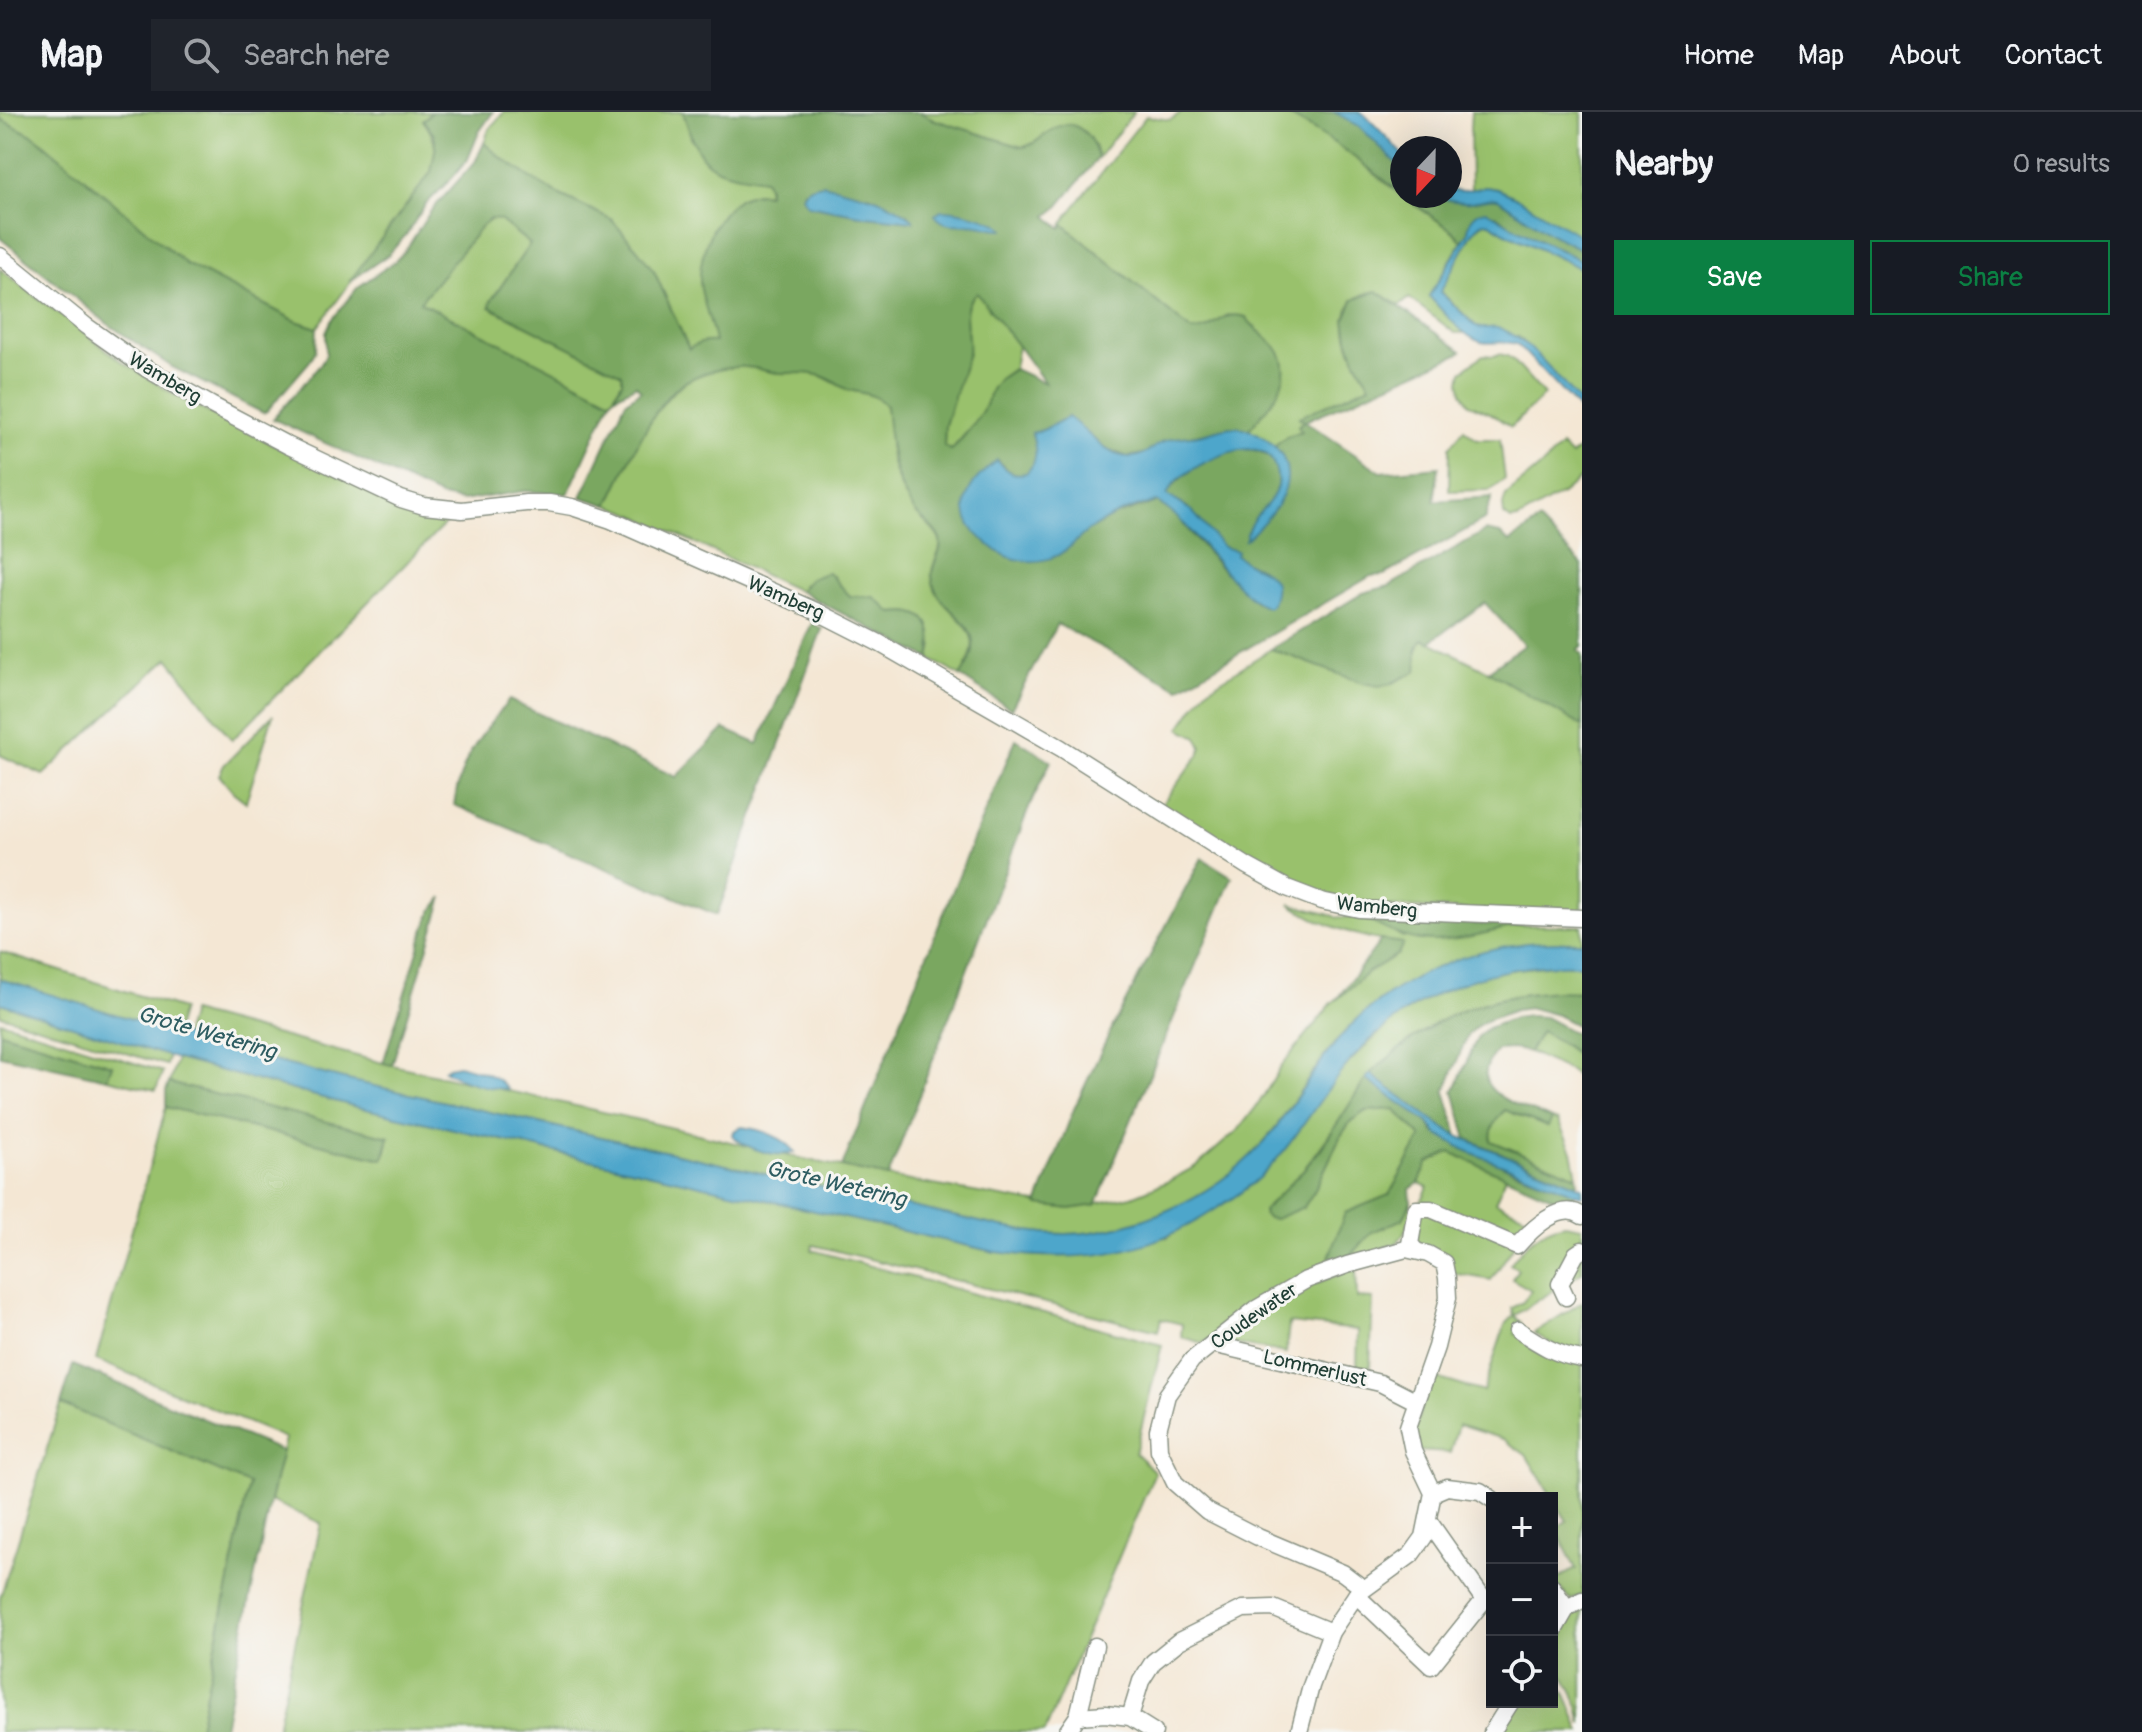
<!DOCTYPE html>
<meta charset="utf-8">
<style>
:root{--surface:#171b24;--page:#20242c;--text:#f1f3f6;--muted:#9ea1a6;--line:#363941;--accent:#0b8043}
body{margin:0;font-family:Pangolin,sans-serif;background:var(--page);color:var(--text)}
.controls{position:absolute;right:24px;bottom:24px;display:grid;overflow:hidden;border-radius:0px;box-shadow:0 8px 32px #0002}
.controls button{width:72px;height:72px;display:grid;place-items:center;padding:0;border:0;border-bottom:2px solid var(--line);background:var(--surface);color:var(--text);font:40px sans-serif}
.compass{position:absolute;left:1390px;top:24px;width:72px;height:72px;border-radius:50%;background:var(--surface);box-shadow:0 8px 32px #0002;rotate:202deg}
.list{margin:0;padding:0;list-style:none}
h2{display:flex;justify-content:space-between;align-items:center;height:104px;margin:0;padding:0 32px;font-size:34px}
h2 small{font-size:26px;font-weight:400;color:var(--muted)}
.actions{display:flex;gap:16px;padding:24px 32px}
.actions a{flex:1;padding:18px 0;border:2px solid var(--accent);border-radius:0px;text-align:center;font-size:28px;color:var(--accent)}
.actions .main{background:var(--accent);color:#fff}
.icon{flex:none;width:44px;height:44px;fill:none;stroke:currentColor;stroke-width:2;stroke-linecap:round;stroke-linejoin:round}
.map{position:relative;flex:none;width:1582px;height:1620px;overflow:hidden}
header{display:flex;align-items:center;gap:48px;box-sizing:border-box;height:112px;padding:0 40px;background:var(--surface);border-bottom:2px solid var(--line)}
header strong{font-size:38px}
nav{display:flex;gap:44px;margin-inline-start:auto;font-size:28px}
.search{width:560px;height:72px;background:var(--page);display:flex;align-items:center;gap:20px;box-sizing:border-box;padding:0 28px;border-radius:0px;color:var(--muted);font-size:30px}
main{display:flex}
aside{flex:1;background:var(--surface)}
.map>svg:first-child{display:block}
.green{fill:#99c16c;stroke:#5c7f50;stroke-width:2}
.forest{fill:#7aa760;stroke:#4c724a;stroke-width:2;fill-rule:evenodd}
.water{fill:#4ea6cb;stroke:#367280;stroke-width:2}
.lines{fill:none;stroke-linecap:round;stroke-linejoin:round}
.minor-casing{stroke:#8a9284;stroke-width:19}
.minor{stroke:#fff;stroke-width:16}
.labels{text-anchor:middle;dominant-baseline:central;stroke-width:6;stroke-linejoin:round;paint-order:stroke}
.street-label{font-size:20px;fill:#1f3d34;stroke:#f6f6f2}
.water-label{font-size:22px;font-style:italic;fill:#2d5c61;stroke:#f6f6f2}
</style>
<header>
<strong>Map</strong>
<div class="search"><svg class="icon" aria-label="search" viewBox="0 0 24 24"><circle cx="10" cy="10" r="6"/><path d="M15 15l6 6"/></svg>Search here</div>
<nav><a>Home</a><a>Map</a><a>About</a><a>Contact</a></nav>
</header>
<main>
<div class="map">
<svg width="1582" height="1620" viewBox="0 0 1582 1620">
<rect width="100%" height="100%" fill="#f6f6f2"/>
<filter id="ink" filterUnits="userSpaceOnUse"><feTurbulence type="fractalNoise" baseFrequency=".0125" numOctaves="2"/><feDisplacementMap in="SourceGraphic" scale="16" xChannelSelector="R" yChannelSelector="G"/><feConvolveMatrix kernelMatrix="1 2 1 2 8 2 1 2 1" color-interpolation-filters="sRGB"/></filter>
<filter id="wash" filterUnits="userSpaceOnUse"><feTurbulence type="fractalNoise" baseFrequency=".006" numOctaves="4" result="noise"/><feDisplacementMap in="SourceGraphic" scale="32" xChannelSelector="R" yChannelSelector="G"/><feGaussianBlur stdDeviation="1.8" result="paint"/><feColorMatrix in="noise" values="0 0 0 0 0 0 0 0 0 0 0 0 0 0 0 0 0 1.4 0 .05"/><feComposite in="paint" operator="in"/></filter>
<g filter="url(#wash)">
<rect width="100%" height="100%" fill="#f4e7d4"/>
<g class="green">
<path d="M 0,0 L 432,0 L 423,8 C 437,28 438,38 431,61 L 317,216 L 296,209 L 186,152 L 36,25 L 0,7 Z"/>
<polygon points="504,0 683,0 692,28 766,69 768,82 758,80 740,86 729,96 712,117 700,169 716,230 689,237 654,159 611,107 558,82 534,68 499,44 484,31 489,17"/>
<polygon points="920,0 1134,0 1098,46 1094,33 1050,19 1032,33 1022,35 935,8"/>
<path d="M 1182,0 L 1281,0 L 1302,10 L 1341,34 L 1402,84 L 1454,120 L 1462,129 L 1429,184 L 1465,221 L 1455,221 L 1409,186 L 1400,194 L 1377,179 C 1323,187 1351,245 1371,273 L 1300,306 L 1305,309 L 1303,318 L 1277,331 L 1275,335 L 1248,318 C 1266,298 1298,264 1277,236 C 1267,224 1254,218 1246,205 L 1227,203 L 1207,217 L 1192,219 L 1063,112 L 1068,103 L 1146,4 L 1170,8 Z"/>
<polygon points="1471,0 1582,0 1582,125 1556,112 1513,84 1497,77 1486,75 1471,78 1470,16"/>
<polygon points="493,106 500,108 530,132 491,189 493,197 623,262 622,270 611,288 420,191 421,187 481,115"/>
<polygon points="1484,110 1490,111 1504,120 1582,157 1582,293 1519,225 1477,215 1440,179 1473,120"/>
<polygon points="0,157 124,251 185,289 339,364 430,406 446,411 232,628 168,546 43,663 0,643"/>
<path d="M 977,181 L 1018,234 L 1014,256 L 999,267 L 992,276 L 984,296 L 974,312 L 951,338 L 944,334 L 945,313 L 968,241 C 971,219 957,196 977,181 Z"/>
<polygon points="1499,242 1507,244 1513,248 1544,283 1511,315 1490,301 1469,292 1462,280 1460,269 1462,259 1483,243 1494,244"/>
<path d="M 740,254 C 756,255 769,261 782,261 C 793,262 802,259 813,261 C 825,264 835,273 847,276 C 858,279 872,280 881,287 C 892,297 889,332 891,347 C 895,365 903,382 913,397 C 919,406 939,420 940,430 C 942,443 930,451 932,465 C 941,510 997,510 960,564 L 930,547 L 933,533 L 909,500 L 892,501 C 870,487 878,487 850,484 L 838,473 L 833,464 L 804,472 L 799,479 L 628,400 L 608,393 C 626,357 653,289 687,269 C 703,259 722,257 740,254 Z"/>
<polygon points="1464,317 1477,327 1500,327 1505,367 1490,378 1449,379 1450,335"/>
<polygon points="1561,334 1571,344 1582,334 1582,365 1562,382 1518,407 1511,408 1504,403 1503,393 1506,383 1545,351"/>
<polygon points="1422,526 1488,559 1582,614 1582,803 1356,793 1298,777 1161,693 1199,643 1202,635 1197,625 1180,616 1206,578 1271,537 1350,566 1390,572 1417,559 1415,544"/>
<polygon points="273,603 246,690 233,680 219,663 224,653"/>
<path d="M 1290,792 L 1338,805 L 1363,806 L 1403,825 L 1496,818 L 1520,813 L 1582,814 L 1582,830 C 1502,828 1424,849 1362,903 C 1326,934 1305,975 1277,1013 C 1235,1072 1163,1109 1092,1120 C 1062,1125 1031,1120 1002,1115 L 343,967 L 246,942 L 184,924 L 191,900 L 383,951 L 648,1010 L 776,1041 L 888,1065 L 1070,1097 L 1132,1084 L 1169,1069 L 1198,1053 L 1239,1017 L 1259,991 L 1283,952 L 1332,891 L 1367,861 L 1398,842 L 1402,831 C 1368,829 1317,812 1290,792 Z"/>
<polygon points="0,840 182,897 175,921 0,867"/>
<path d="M 1563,852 L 1582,853 L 1582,880 C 1511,878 1454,891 1398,938 C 1389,946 1378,953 1370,962 C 1362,971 1356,983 1350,993 C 1335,1015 1320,1037 1303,1058 L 1304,1095 L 1316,1076 L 1340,1025 L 1351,1009 L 1365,999 L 1394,997 L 1422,1025 L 1389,1083 L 1345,1101 L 1346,1149 L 1372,1120 L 1403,1107 L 1411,1090 C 1414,1104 1406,1119 1397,1131 L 1345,1149 L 1203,1231 L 1181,1225 L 1182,1212 L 1161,1207 L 1158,1219 L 813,1133 L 812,1138 L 1162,1233 L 1135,1341 L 1155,1360 L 1045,1620 L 276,1620 L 321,1411 L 270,1389 L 285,1326 L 96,1248 L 166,995 L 382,1047 L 385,1044 L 389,1025 L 169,971 L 177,947 L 357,995 L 995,1140 L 1168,1125 L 1395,906 L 1443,878 L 1470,867 L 1499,859 Z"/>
<polygon points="0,891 169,944 166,953 0,903"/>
<polygon points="0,909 163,960 156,978 107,967 112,953 0,920"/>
<path d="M 1541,919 C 1549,924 1578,941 1581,947 C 1582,953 1582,962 1582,968 L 1568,958 L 1529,940 Z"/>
<path d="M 1505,998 L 1547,1015 L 1552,1007 L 1558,1009 L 1572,1039 L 1577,1064 L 1491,1029 C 1491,1016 1495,1008 1505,998 Z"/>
<polygon points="1450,1040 1506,1065 1495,1090 1536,1108 1515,1132 1491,1168 1452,1161 1413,1132 1421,1090 1428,1075 1419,1071 1428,1051"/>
<path d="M 1565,1112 L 1582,1115 L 1582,1160 L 1514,1204 L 1521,1210 L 1515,1221 L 1582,1249 L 1582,1483 L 1571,1488 L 1552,1469 L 1576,1457 L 1555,1416 L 1567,1409 L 1526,1343 L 1503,1327 L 1458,1313 L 1450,1341 L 1417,1339 L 1414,1321 L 1430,1264 L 1483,1280 L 1505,1213 L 1514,1204 L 1512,1196 L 1523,1190 L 1531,1178 L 1512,1167 L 1518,1157 L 1510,1152 C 1524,1133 1540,1116 1565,1112 Z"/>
<polygon points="1356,1155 1357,1186 1373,1187 1370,1255 1357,1254 1358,1218 1289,1211 1286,1241 1223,1230 1289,1182"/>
<polygon points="1582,1190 1582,1237 1560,1237 1534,1221"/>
<polygon points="61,1292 249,1372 198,1620 0,1620 0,1486"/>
<path d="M 1582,1492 L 1582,1612 C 1580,1602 1577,1591 1573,1581 C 1567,1567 1551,1550 1552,1533 C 1553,1522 1573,1499 1582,1492 Z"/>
<path d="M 1552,1564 C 1568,1578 1572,1600 1581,1620 L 1496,1620 L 1515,1590 L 1552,1590 Z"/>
</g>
<g class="forest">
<polygon points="432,0 493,0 479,20 468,47 453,65 426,92 406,123 389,142 349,170 431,60 436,33 434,23 423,8"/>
<path d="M 683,0 L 920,0 L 935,8 L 1022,35 C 1042,33 1053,6 1075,14 C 1089,20 1094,32 1098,46 L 1057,96 L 1047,104 L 1061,116 L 1063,112 L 1192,219 C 1218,219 1220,197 1246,205 C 1254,218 1267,224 1277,236 C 1299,265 1267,297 1248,318 L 1238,315 L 1164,329 L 1147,341 L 1128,345 L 1106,337 L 1068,305 L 1043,318 L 1032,321 C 1034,329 1037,338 1036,346 C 1031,371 1009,364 998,348 L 965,395 L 967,406 L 1058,443 L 1087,419 L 1114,404 L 1157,390 L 1176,403 L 1216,451 L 1256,490 L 1261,457 L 1241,448 L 1231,438 L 1223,435 L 1186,394 L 1168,385 L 1167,381 C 1183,358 1242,321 1269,345 C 1276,351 1279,365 1277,374 C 1274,390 1258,401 1250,415 C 1283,404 1278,373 1282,343 L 1275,335 C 1281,325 1291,323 1302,319 L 1298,314 L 1304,309 L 1299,305 L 1370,273 L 1354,245 L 1348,226 L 1345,207 L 1353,188 L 1377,179 L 1461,239 L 1458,242 L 1305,309 L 1381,360 L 1439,355 L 1434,389 L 1492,385 L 1486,402 L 1486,407 L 1384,463 L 1371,464 L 1179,576 L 1057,512 L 1011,597 L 960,564 C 967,554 975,543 973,530 C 971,509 946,499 937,481 C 923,453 944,446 940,428 C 937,417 922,409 915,400 C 892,368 890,332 886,294 C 875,281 864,282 849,278 C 842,276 838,272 833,269 C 817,260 803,261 785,261 C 769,262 754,253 737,255 C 715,257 692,263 675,277 C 651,297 623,363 608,393 L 581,385 L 626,289 L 641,279 L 636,273 L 614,285 L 622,270 L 622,262 L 490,195 L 491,189 L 530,132 L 500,108 L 490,107 L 481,115 L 420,190 L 611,288 L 568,382 L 525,379 L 462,389 L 442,385 L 273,307 L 321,252 L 326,242 L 326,220 L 331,209 L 358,175 L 394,150 L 405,139 L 430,100 L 475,50 L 484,31 L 499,44 L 534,68 L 558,82 L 611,107 L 638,138 L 654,159 L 689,237 C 696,231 706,229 715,230 C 712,211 701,188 700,169 C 699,134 724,74 768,82 L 768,74 L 764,67 C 706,58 702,57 683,0 ZM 804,79 L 854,80 L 872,84 L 909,103 L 913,109 L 866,104 L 808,93 L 802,85 ZM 977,181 L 1018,234 L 1045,271 L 1014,257 L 999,267 L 992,276 L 984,296 L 974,312 L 953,337 L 951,338 L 944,334 L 945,313 L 968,241 C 971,219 957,196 977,181 Z"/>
<path d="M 1281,0 C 1297,0 1317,0 1333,0 C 1360,5 1383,39 1402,57 L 1402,82 C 1362,51 1327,22 1281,0 Z"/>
<polygon points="0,7 36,25 186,152 296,209 317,216 316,238 310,249 267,299 263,301 259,299 172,255 108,212 0,126"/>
<polygon points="1404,84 1437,84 1445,87 1474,90 1489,86 1498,87 1551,122 1582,138 1582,149 1510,113 1496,103 1468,113 1468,121 1462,129 1454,120"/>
<path d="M 1539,409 L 1582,453 L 1582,534 L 1578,538 L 1582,542 L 1582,614 L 1488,559 L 1524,533 L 1485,491 L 1429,530 L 1422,527 C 1411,542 1420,546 1417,559 L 1390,572 L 1379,574 L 1363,571 L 1271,537 L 1363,481 L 1389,474 L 1485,419 L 1500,422 L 1510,430 Z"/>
<path d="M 828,460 L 850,484 L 874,485 L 892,501 C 899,501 906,499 913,501 C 935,505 933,530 930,547 L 799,479 L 810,467 Z"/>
<path d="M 812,511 L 822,517 L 717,803 L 454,693 C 461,644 480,625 509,588 L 676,665 L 724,617 L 758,632 Z"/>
<polygon points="1016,627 1051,649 1030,693 888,1065 842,1055 971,733"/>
<polygon points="1202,746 1232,765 1230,770 1096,1093 1070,1097 1037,1093 1074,997 1114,912"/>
<polygon points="443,785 392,953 383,951 425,816 432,799"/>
<path d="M 1363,806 L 1414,810 L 1520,813 C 1482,821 1441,837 1403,824 C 1389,820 1376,812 1363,806 Z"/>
<polygon points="1381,828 1403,831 1398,842 1367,861 1336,888"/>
<path d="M 1556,879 L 1582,880 L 1582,916 L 1557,903 L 1531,896 L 1515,898 L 1488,908 L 1477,914 L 1468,922 L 1445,979 L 1458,1024 L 1445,1017 L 1370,962 C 1435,905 1469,886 1556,879 Z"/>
<path d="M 1530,904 L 1545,905 L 1582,925 L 1582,949 C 1574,937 1554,927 1541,919 L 1529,940 L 1512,937 L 1497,938 C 1460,981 1522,994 1552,1007 L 1548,1015 L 1505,998 C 1495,1008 1491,1016 1491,1029 L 1577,1064 L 1578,1073 L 1467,1027 L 1454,979 L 1478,924 L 1488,916 L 1514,906 Z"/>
<polygon points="0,920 112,953 107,967 0,943"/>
<polygon points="1366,967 1429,1011 1433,1019 1512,1058 1576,1081 1567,1090 1563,1090 1450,1040 1428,1051 1419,1071 1410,1077 1411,1090 1403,1107 1372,1120 1345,1149 1329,1145 1345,1101 1389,1083 1422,1025 1394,997 1366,999 1351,1009 1340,1025 1316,1076 1304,1095 1275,1107 1267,1106 1264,1103 1264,1098 1303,1058 1321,1037"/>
<polygon points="169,971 389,1025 383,1047 166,995 166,979"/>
<polygon points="73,1253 282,1339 270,1389 223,1620 198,1620 249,1372 61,1292"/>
</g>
<g class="water">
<polygon points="1334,0 1359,0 1364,2 1402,41 1402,57 1359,14"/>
<path d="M 823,72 C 857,81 884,84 913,107 L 913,109 L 866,104 L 808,93 L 802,85 C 806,74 812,74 823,72 Z"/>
<path d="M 1486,75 L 1497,77 L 1513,84 L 1582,125 L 1582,138 L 1551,122 L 1498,87 C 1488,85 1481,89 1471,90 C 1460,91 1448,88 1437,84 L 1450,84 L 1450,78 L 1462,79 Z"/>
<path d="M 941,98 C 956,98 996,106 1004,117 C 994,118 987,114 978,113 C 962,110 946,118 935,103 Z"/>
<path d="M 1486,98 L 1510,113 L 1582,149 L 1582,157 L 1504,120 L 1490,111 L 1484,110 L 1473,120 L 1440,180 L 1477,215 C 1487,218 1494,213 1502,217 C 1531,229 1560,269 1582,293 L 1582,301 L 1518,233 C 1506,227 1494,233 1481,230 C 1464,226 1441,197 1429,184 L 1468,121 C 1468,109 1474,100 1486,98 Z"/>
<path d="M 1068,305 C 1087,317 1103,344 1129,345 C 1145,346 1153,333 1167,328 C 1177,324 1188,325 1198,323 C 1210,321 1222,315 1234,315 C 1252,314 1277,332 1284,348 C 1297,380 1267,407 1247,427 L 1245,428 C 1247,422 1249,415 1252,410 C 1260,398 1274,389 1277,374 C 1278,369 1277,361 1275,356 C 1264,315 1196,352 1178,368 C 1173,372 1170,377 1167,383 L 1192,399 L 1223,435 L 1237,439 L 1236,443 C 1256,462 1287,456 1271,493 L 1267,495 C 1252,489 1243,478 1232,467 C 1209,443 1186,407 1157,390 C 1133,394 1109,405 1089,418 C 1081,424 1074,432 1066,438 C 1042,456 1009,451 988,432 C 976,422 966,413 965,397 C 965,374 982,361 997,348 C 1005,359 1013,364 1026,361 C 1039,349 1036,336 1032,321 L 1043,318 Z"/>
<path d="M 1563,830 L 1582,830 L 1582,853 C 1489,849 1400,885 1342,959 C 1315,993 1295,1030 1264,1061 C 1250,1075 1233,1086 1216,1097 C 1144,1145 1080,1151 995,1140 L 357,995 L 177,947 L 0,891 L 0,867 L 246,942 L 343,967 L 1002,1115 C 1031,1120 1062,1125 1092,1120 C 1163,1109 1234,1072 1277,1014 C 1305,976 1326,935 1362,903 C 1406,864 1468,837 1527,831 C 1539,830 1551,830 1563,830 Z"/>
<path d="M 458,953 C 474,957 499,963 507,977 C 484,976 464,970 444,958 L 449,955 Z"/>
<polygon points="1370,962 1445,1017 1458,1024 1582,1075 1582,1084 1467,1039 1438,1023 1429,1011 1366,967"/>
<path d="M 742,1015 C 759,1017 785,1025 795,1040 C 777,1047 747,1037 733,1024 L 734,1019 Z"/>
</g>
</g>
<g filter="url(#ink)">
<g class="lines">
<g class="minor-casing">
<g id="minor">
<polyline points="0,144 86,214 147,257 211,293 287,333 401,387 424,394 462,398 526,391 549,391 572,395 611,408 818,500 879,531 1061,636 1247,754 1287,776 1321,789 1359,797 1582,806"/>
<path d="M 1416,1139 L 1410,1132 L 1416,1097 L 1431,1097 L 1517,1134 C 1531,1118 1561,1088 1582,1104"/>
<polyline points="1566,1185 1560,1172 1576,1142 1582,1138"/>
<path d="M 1518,1218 C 1539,1232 1556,1243 1582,1247"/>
<polyline points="1212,1232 1380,1271 1415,1289"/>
<polyline points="1433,1381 1447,1375 1480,1379 1492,1387"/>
<polyline points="1552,1475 1567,1496"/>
<polyline points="1356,1483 1431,1554 1484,1488 1428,1408"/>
<polyline points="1552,1522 1567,1496 1582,1488"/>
<polyline points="1078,1604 1105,1602 1130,1605 1154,1620"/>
<polyline points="1130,1605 1141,1569 1153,1550 1179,1529 1243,1497 1273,1496 1331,1520"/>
<polyline points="1067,1620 1078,1604 1095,1534"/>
<polyline points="1299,1620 1311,1574 1331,1520 1356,1483 1411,1443 1424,1425 1433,1381 1413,1339 1408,1315 1436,1235 1448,1186 1447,1166 1444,1151 1428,1142 1406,1137 1347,1153 1306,1168 1256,1197 1192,1248 1167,1283 1158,1318 1159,1338 1175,1371 1207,1399 1258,1425 1343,1461 1364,1477"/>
<polyline points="1492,1620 1511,1590"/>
</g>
</g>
<use href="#minor" class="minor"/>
</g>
</g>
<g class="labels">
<g class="street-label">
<text transform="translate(165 266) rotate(31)">Wamberg</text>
<text transform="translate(786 486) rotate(24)">Wamberg</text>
<text transform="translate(1377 795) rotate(6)">Wamberg</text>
<text transform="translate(1254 1204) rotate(-35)">Coudewater</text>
<text transform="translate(1315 1256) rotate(13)">Lommerlust</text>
</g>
<g class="water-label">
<text transform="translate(207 921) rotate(16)">Grote Wetering</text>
<text transform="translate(836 1072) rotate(13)">Grote Wetering</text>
</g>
</g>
</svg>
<div class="controls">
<button>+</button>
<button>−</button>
<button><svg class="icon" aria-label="locate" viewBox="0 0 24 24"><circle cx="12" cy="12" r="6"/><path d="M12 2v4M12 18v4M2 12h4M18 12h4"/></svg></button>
</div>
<svg class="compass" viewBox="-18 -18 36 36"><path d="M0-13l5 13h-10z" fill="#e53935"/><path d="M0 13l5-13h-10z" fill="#9ea1a6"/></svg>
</div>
<aside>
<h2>Nearby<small>0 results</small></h2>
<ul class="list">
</ul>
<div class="actions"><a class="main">Save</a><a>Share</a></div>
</aside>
</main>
